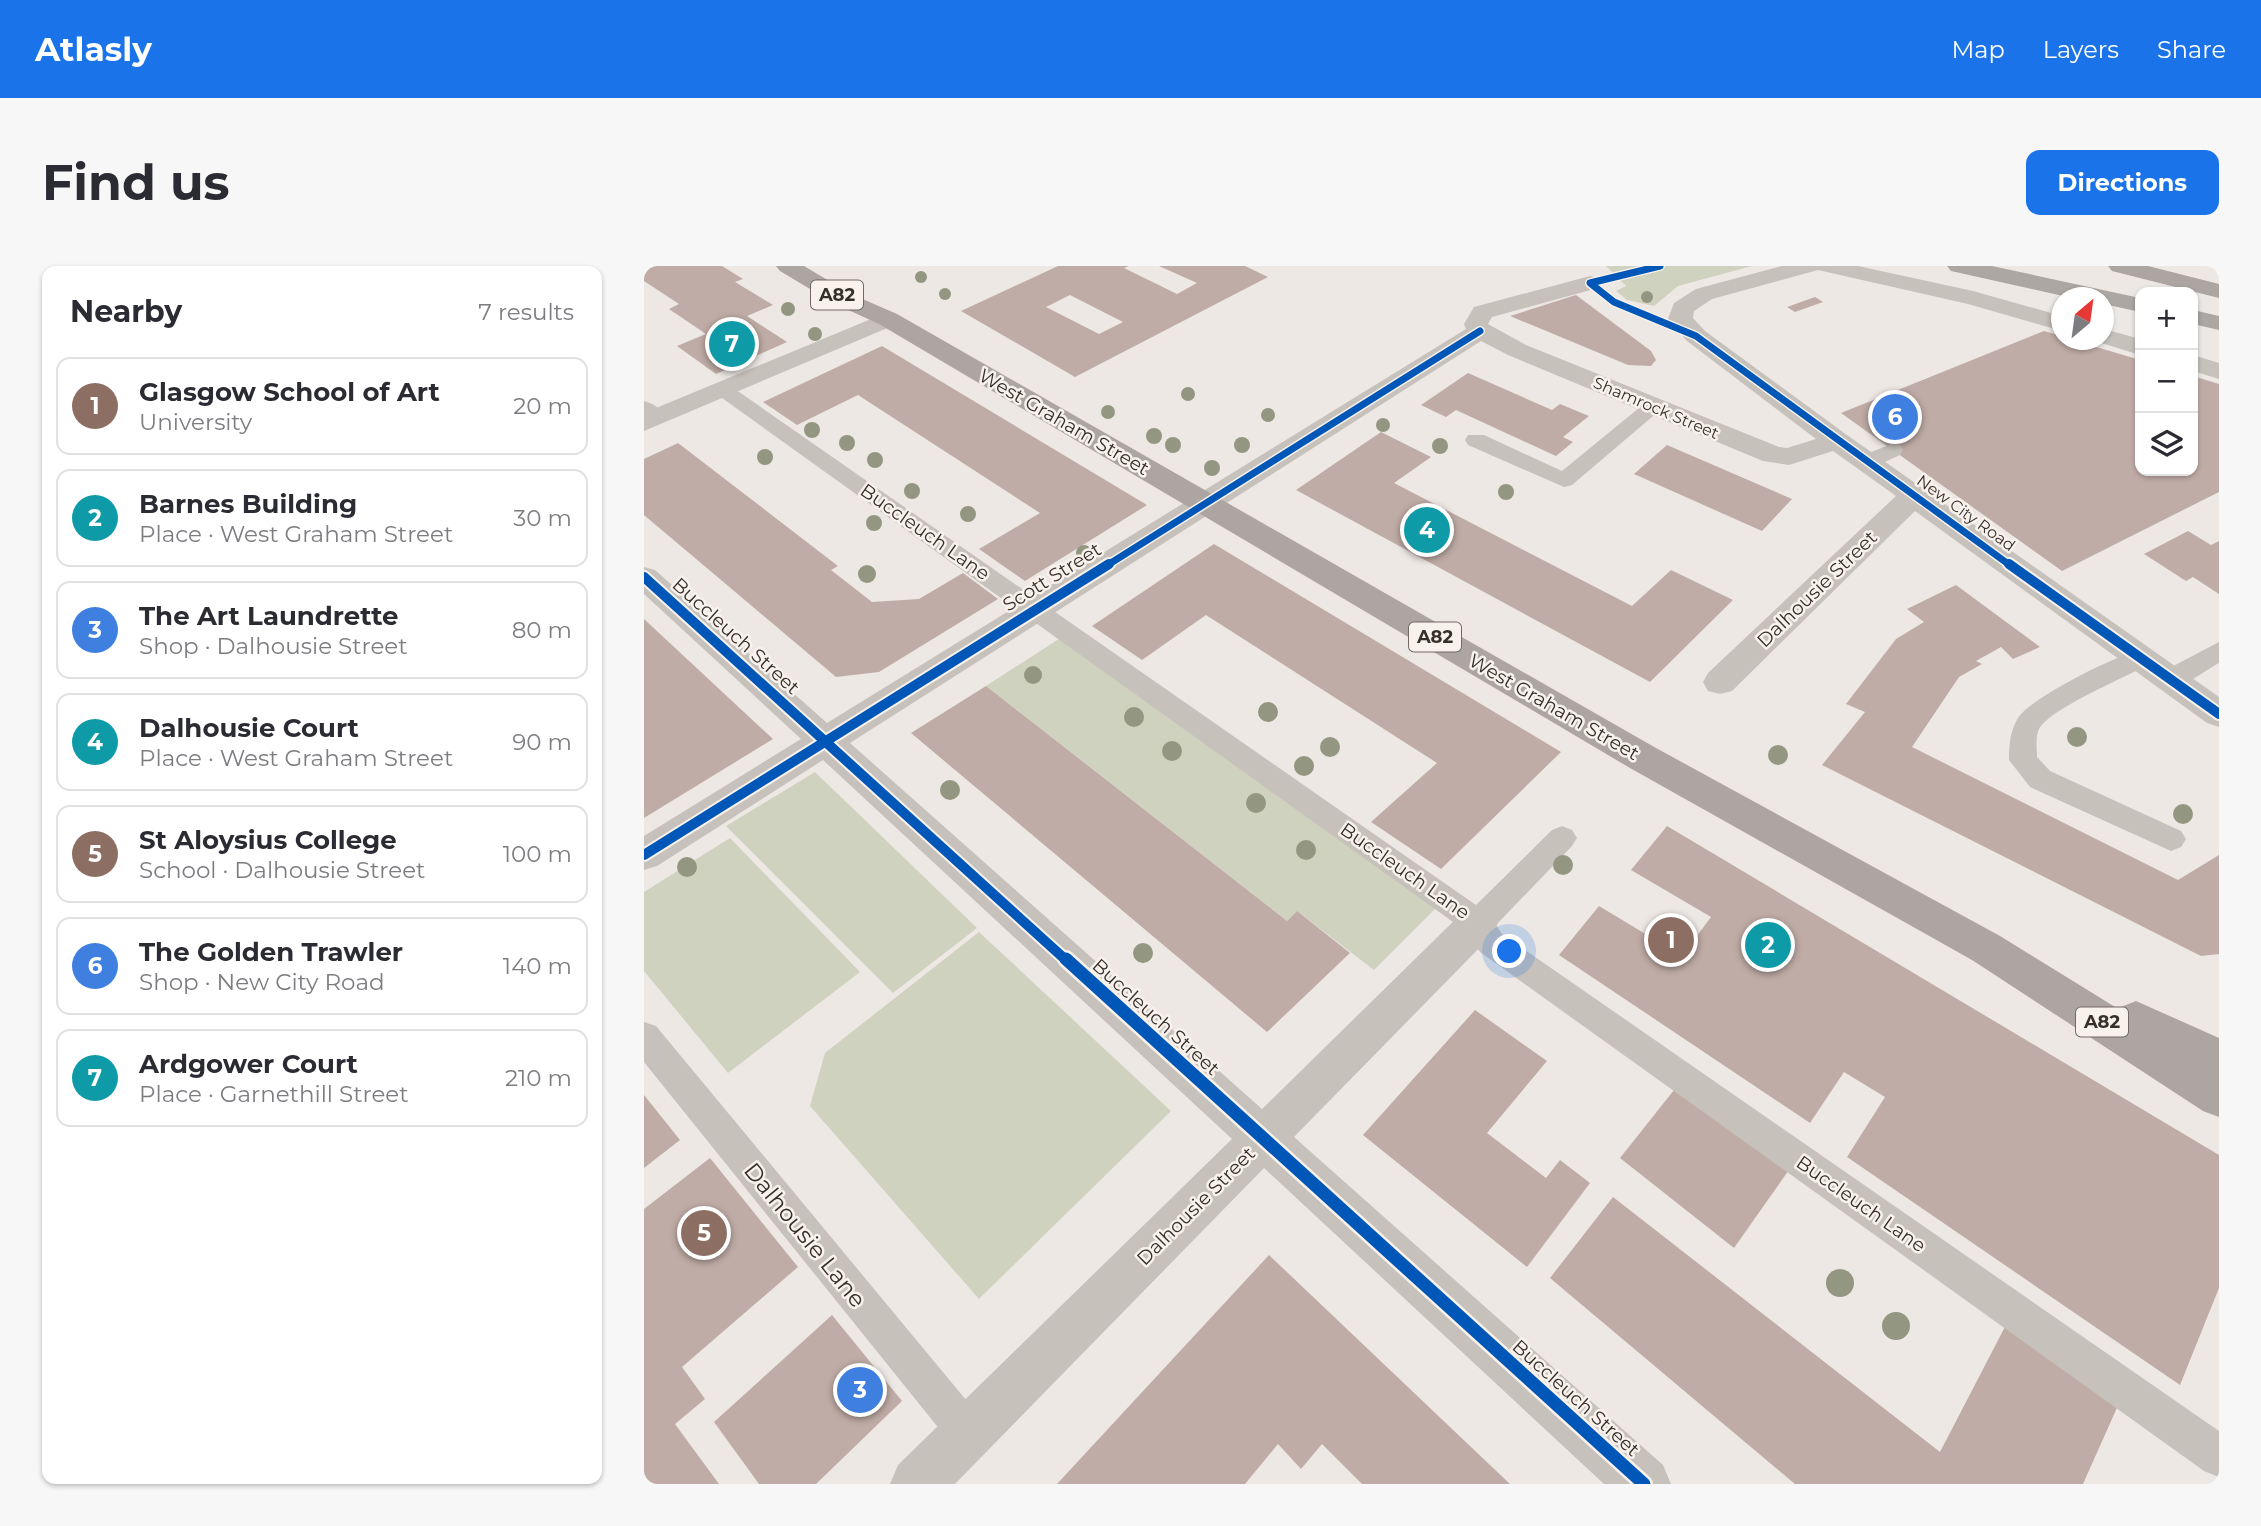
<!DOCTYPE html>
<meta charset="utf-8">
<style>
:root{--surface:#fff;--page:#f7f7f7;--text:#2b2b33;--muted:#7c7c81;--line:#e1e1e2;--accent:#1a73e8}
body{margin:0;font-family:Montserrat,sans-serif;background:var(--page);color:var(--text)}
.controls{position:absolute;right:21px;top:21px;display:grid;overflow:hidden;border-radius:14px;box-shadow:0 2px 5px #0004}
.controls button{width:63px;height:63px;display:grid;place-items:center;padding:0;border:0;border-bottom:2px solid var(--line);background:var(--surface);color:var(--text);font:35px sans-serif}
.compass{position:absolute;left:1407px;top:21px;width:63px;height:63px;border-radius:50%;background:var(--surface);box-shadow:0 2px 5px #0004;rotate:29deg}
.you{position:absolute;left:866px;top:686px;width:24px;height:24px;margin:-18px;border:5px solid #fff;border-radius:50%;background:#1a73e8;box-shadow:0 0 0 10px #1a73e833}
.badge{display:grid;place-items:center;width:46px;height:46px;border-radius:50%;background:var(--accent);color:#fff;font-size:23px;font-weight:700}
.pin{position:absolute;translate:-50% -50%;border:4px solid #fff;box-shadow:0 2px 7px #0006}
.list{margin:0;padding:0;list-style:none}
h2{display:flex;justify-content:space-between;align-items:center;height:91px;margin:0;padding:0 28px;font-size:30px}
h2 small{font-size:23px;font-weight:400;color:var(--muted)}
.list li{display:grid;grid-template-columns:46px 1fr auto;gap:21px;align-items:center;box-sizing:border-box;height:98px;margin:0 14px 14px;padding:0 14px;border:2px solid var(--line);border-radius:14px}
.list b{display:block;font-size:26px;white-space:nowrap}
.list p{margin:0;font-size:23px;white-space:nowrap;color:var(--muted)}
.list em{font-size:23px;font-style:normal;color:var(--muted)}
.icon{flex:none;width:38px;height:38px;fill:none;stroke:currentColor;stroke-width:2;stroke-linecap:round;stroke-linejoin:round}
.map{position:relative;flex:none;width:1575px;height:1218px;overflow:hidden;border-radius:14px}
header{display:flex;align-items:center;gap:42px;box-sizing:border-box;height:98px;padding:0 35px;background:var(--accent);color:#fff}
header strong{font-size:33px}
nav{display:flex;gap:38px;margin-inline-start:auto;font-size:24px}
.intro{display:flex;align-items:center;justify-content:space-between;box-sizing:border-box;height:168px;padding:0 42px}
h1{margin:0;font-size:49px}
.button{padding:18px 32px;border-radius:14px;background:var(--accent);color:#fff;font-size:24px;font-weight:700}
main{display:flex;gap:42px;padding:0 42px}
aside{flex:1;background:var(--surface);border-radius:14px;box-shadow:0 2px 5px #0004}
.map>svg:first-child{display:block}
.green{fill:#cfd2bf}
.building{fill:#c0aca6;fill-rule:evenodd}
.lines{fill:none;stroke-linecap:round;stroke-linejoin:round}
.service{fill:#c7c1bc;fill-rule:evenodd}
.minor{fill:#c7c1bc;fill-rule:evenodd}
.primary{fill:#aca5a1;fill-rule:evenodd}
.motorway{fill:#aca7a3;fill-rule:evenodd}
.cycleway-far2-casing{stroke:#f9f2ec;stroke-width:10}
.cycleway-far1-casing{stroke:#f9f2ec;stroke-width:14}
.cycleway-casing{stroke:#f9f2ec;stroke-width:18}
.cycleway-far2{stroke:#0057b8;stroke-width:7}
.cycleway-far1{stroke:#0057b8;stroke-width:10}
.cycleway{stroke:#0057b8;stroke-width:13}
.tree{fill:#939781}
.labels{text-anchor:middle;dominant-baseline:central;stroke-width:5;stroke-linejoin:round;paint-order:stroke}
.far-street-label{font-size:16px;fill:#382e2a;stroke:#f9f2ec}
.shield{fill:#f9f2ec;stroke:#726964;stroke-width:2}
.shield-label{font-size:18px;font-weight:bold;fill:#382e2a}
.street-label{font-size:19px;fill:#382e2a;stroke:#f9f2ec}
.near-street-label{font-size:23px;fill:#382e2a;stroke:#f9f2ec}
</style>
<header>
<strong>Atlasly</strong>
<nav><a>Map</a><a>Layers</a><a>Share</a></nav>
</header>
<div class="intro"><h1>Find us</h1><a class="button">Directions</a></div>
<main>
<aside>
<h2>Nearby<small>7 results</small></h2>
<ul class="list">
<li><span class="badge" style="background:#8d6e63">1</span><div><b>Glasgow School of Art</b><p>University</p></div><em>20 m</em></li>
<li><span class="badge" style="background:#0f9aa8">2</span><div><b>Barnes Building</b><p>Place · West Graham Street</p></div><em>30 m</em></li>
<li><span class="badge" style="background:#3f7fe0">3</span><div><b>The Art Laundrette</b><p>Shop · Dalhousie Street</p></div><em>80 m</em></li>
<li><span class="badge" style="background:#0f9aa8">4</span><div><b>Dalhousie Court</b><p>Place · West Graham Street</p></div><em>90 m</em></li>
<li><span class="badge" style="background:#8d6e63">5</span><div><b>St Aloysius College</b><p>School · Dalhousie Street</p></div><em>100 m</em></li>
<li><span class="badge" style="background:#3f7fe0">6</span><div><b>The Golden Trawler</b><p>Shop · New City Road</p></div><em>140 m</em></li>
<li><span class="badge" style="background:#0f9aa8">7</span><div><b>Ardgower Court</b><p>Place · Garnethill Street</p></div><em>210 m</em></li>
</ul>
</aside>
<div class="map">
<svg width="1575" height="1218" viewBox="0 0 1575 1218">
<rect width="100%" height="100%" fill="#ede8e4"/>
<g class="green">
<polygon points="962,0 1108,0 1034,20 1010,40 983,34 972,25 982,20"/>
<polygon points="418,371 793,641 730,704 653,645 643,655 342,420"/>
<polygon points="171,506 333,662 249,727 82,560"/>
<polygon points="86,572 216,706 84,807 0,705 0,626"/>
<polygon points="335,666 527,845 335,1033 166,840 181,787"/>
</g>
<g class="building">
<polygon points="0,0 78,0 99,13 91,16 129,39 103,50 143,76 72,108 33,80 62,68 25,43 35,38 0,15"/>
<path d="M 414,0 L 485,0 L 480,2 L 533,28 L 553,17 L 515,0 L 601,0 L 624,11 L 431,111 L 317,45 ZM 426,29 L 479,56 L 455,68 L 402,41 Z"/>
<polygon points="932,29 1007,85 1012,94 1007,100 984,99 866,50"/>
<polygon points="1171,31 1179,36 1151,46 1143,41"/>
<polygon points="1400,65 1418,70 1418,74 1429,74 1496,94 1496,205 1549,205 1549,110 1575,118 1575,226 1418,305 1197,147"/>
<polygon points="238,80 503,239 381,315 335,283 396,247 214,129 153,159 119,136"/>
<polygon points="824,107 908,144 916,138 945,150 919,171 929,176 912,190 812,144 802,151 777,139"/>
<polygon points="737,166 787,191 750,217 988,340 1027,304 1089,334 1006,416 652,224"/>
<polygon points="34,177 194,300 187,304 228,336 275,333 319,307 354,333 235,406 192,411 0,249 0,193"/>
<polygon points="1023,179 1148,233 1118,265 990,208"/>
<polygon points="1544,265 1567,279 1575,275 1575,328 1549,311 1542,315 1500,288"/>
<polygon points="570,278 917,486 797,603 727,556 793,497 562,349 498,394 448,360"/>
<polygon points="1312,319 1396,381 1369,393 1357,381 1332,395 1338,398 1315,411 1268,481 1534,614 1575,589 1575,688 1557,690 1178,499 1221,446 1202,438 1252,373 1280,356 1263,343"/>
<polygon points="0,353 129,473 0,552"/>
<polygon points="342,420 643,655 653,645 706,687 623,766 267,467"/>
<polygon points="1023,560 1575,889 1575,1022 1536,1119 1203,891 1241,831 1200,806 1166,857 915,689 955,640 1038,690 1067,651 987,604"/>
<polygon points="831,744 903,795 843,867 902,912 916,894 946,917 883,1001 719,869"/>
<polygon points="1034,819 1147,901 1090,982 976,892"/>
<polygon points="0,829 36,874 0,902"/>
<polygon points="66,892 154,1001 38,1101 61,1133 31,1158 75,1218 0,1218 0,943"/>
<polygon points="969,931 1296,1186 1364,1055 1476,1135 1439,1218 1151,1218 906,1012"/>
<polygon points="625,989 866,1218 718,1218 678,1178 657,1203 634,1178 601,1218 413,1218"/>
<polygon points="188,1049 258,1135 172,1218 115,1218 70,1156"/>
</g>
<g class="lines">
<g class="service">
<polygon points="78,117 85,119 832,639 908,564 918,560 928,564 933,572 928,580 852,659 858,668 1575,1165 1575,1211 1560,1205 836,686 823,666 71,127 68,123 71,119"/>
<path d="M 0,135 C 9,137 17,143 22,151 L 19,155 L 12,157 L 0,152 Z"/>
<polygon points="1008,135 1015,137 1018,141 1015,145 928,219 920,221 824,179 821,174 824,169 840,169 918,205 1001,137"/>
<polygon points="1248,178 1256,179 1259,184 1256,189 1230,201 1214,201 1211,196 1214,191"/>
<path d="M 1575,376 L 1575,397 C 1558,406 1538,425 1518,420 L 1514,413 L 1518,406 Z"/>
<path d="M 1497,383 L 1506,386 L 1510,392 L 1506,398 C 1482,411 1407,442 1395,463 C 1391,471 1393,483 1393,491 L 1406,505 L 1537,565 L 1542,573 L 1537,581 L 1527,585 L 1386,521 L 1365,494 C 1365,479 1366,465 1374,452 C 1389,430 1470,391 1497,383 Z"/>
<polygon points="0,756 12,760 337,1152 343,1166 337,1180 323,1186 309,1180 0,796"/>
</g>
<g class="minor">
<polygon points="1138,0 1214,0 1329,25 1418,50 1418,65 1324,38 1174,4 1068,33 1050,45 1049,52 1061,65 1203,169 1575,431 1575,461 1563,457 1271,245 1088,425 1076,428 1064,425 1059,416 1064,407 1252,230 1189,185 1145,199 1119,195 864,89 837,75 206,477 618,843 820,645 834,640 848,645 854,657 848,669 650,871 1019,1199 1027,1218 960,1218 620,902 311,1218 246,1218 254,1199 588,873 179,494 13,600 0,604 0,570 157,473 0,328 0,301 11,304 183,457 822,63 820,58 830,41 946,10 954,12 958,17 954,22 848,51 844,58 882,79 1135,181 1143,182 1172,173 1043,75 1024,53 1030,37 1052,23"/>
<polygon points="244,46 253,48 256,53 253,58 0,165 0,147"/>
<polygon points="1460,63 1496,73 1496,89 1451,75 1450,74 1460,74"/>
<polygon points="1549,89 1575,97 1575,113 1549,105"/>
</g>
<g class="primary">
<polygon points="132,0 160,0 207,28 253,48 1012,482 1356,670 1476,744 1477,741 1492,735 1575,772 1575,851 1559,845 1328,694 986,502 235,58 191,38 136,5"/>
<polygon points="1464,0 1504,0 1575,18 1575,32 1468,5"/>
</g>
<g class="motorway">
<polygon points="1303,0 1348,0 1496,32 1496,46 1460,38 1460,32 1428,32 1307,5"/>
<polygon points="1549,44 1575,50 1575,64 1549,58"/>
</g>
<g class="cycleway-far2-casing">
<g id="cycleway-far2">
<polyline points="1016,0 946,17 970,36 1052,70 1367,300"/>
<polyline points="462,300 836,65"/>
</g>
</g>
<g class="cycleway-far1-casing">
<g id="cycleway-far1">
<polyline points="1365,298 1575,448"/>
<polyline points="0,311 423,695"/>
<polyline points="0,589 465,298"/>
</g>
</g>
<g class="cycleway-casing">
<polyline id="cycleway" points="422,693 1000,1218"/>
</g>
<use href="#cycleway-far2" class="cycleway-far2"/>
<use href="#cycleway-far1" class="cycleway-far1"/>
<use href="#cycleway" class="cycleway"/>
</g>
<g class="tree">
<circle cx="277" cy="11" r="6"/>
<circle cx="301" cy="28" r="6"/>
<circle cx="1003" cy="31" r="6"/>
<circle cx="144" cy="43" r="7"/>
<circle cx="171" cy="68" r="7"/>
<circle cx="544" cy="128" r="7"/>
<circle cx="464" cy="146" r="7"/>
<circle cx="624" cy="149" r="7"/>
<circle cx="739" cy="159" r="7"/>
<circle cx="168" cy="164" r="8"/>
<circle cx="510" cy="170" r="8"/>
<circle cx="203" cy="177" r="8"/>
<circle cx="529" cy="179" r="8"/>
<circle cx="598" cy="179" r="8"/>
<circle cx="796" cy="180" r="8"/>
<circle cx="121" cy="191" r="8"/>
<circle cx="231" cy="194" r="8"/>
<circle cx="568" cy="202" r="8"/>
<circle cx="268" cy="225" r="8"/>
<circle cx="862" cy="226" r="8"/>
<circle cx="324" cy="248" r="8"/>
<circle cx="230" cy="257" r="8"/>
<circle cx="440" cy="287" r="8"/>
<circle cx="223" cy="308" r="9"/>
<circle cx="389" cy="409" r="9"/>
<circle cx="624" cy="446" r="10"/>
<circle cx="490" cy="451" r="10"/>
<circle cx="1433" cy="471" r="10"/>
<circle cx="686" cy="481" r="10"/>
<circle cx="528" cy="485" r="10"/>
<circle cx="1134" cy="489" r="10"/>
<circle cx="660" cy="500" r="10"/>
<circle cx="306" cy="524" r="10"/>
<circle cx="612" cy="537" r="10"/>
<circle cx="1539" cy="548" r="10"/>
<circle cx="662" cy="584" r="10"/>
<circle cx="919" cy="599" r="10"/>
<circle cx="43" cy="601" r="10"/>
<circle cx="499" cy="687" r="10"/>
<circle cx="1196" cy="1017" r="14"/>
<circle cx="1252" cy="1060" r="14"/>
</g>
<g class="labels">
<g class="far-street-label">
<text transform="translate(1012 142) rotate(23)">Shamrock Street</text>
<text transform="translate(1322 247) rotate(36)">New City Road</text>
</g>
<g class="shield">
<rect x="167" y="14.5" width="52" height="29" rx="5"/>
<rect x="765" y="356.5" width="52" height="29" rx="5"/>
<rect x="1432" y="741.5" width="52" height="29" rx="5"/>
</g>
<g class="shield-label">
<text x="193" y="29">A82</text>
<text x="791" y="371">A82</text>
<text x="1458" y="756">A82</text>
</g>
<g class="street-label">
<text transform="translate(420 156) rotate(30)">West Graham Street</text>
<text transform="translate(281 266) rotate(35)">Buccleuch Lane</text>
<text transform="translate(408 311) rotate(-32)">Scott Street</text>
<text transform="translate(1173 323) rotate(-44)">Dalhousie Street</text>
<text transform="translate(92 370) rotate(42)">Buccleuch Street</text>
<text transform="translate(910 441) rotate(30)">West Graham Street</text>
<text transform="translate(761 605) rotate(35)">Buccleuch Lane</text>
<text transform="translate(512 751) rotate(42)">Buccleuch Street</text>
<text transform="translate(1217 938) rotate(35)">Buccleuch Lane</text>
<text transform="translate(552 940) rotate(-45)">Dalhousie Street</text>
<text transform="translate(932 1132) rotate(42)">Buccleuch Street</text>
</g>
<g class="near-street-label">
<text transform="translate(161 969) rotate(51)">Dalhousie Lane</text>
</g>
</g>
</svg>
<div class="controls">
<button>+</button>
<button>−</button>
<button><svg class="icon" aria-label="layers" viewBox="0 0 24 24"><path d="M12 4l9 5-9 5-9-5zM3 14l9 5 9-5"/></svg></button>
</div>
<svg class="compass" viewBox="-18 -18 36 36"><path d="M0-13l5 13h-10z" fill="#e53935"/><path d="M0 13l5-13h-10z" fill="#7c7c81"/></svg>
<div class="you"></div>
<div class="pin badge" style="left:1027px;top:674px;background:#8d6e63">1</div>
<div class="pin badge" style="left:1124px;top:679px;background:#0f9aa8">2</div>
<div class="pin badge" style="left:216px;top:1124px;background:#3f7fe0">3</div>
<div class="pin badge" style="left:783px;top:264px;background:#0f9aa8">4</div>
<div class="pin badge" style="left:60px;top:967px;background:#8d6e63">5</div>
<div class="pin badge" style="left:1251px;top:151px;background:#3f7fe0">6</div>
<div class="pin badge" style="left:88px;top:78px;background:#0f9aa8">7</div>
</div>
</main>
